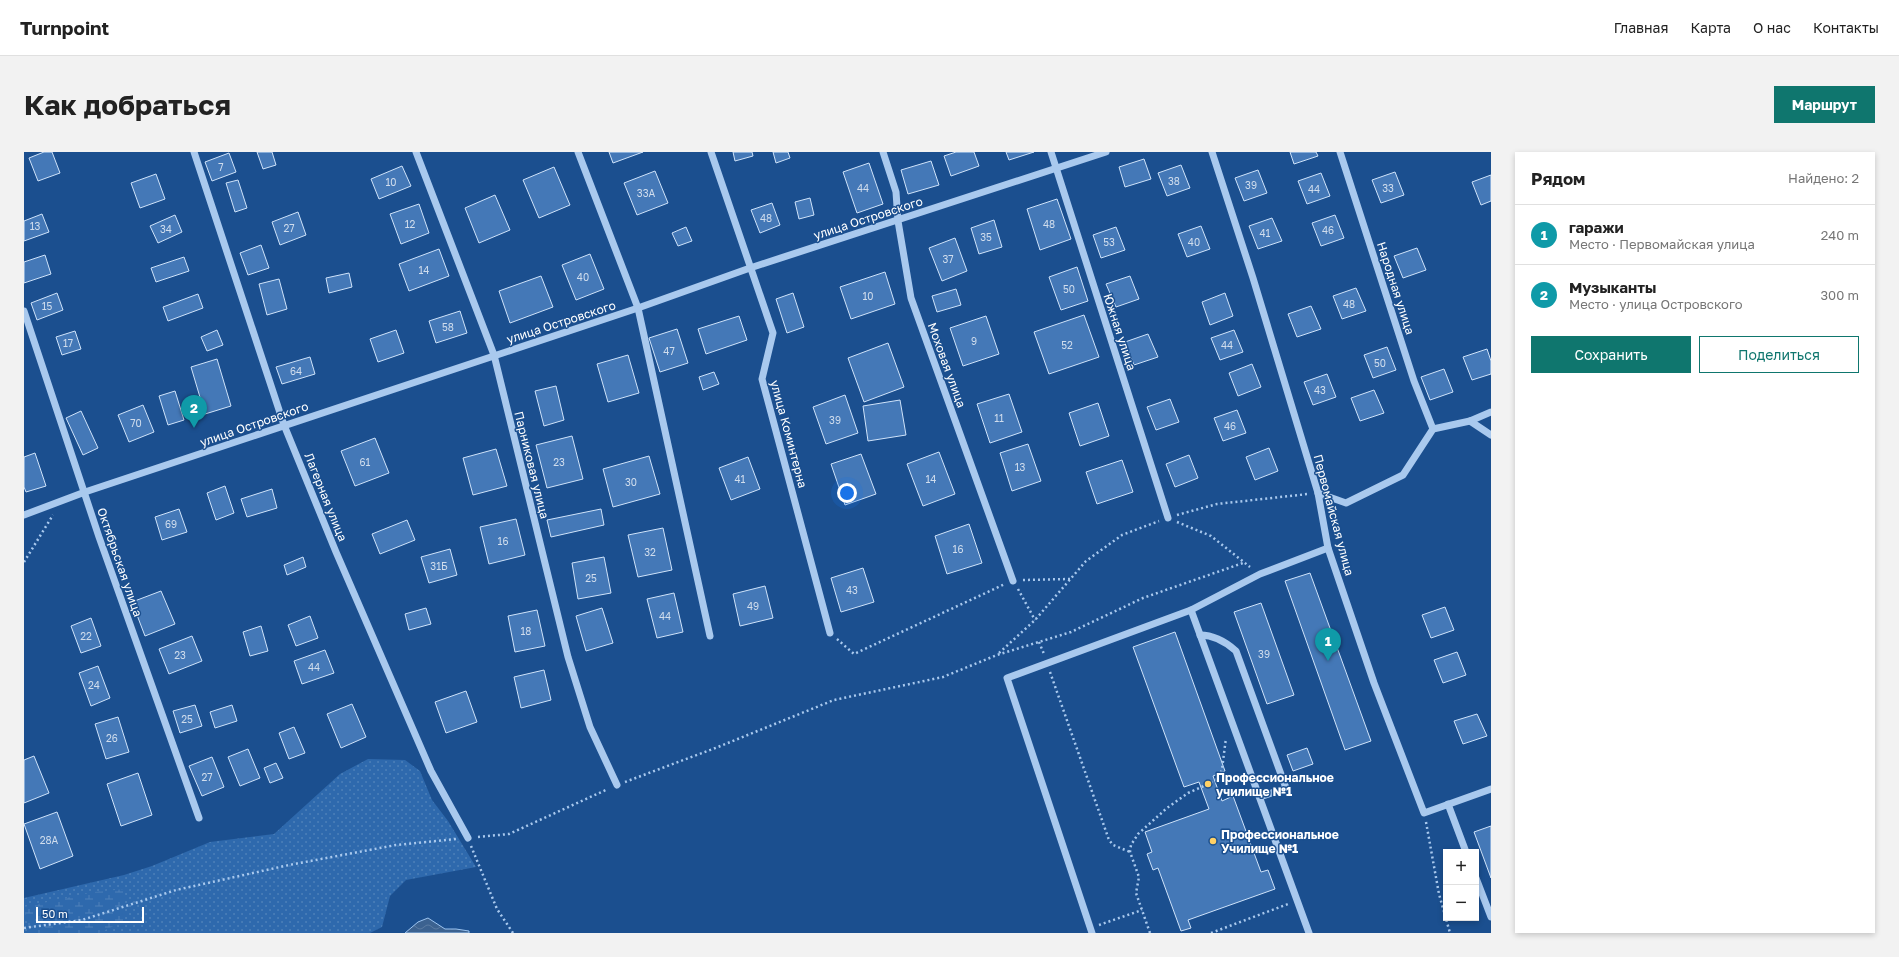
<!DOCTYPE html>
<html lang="ru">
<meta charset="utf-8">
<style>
:root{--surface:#fff;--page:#f2f2f2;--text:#222;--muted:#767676;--line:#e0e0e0;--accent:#0f766e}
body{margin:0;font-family:"Golos Text",sans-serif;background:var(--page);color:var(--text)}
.controls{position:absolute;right:12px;bottom:12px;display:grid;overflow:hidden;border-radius:0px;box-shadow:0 2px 6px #0003}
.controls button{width:36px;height:36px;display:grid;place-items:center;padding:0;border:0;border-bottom:1px solid var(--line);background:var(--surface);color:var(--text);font:20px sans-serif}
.scale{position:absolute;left:12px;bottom:10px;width:108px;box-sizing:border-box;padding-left:4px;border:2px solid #fff;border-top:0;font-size:11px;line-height:14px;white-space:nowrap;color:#fff;-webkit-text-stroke:3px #1b4f8f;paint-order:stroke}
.you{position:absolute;left:823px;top:341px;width:14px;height:14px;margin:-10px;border:3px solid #fff;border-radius:50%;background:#1a73e8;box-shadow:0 0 0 6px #1a73e833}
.badge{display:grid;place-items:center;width:26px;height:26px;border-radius:50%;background:var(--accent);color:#fff;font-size:13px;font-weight:700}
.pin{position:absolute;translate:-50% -33px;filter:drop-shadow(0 1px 2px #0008)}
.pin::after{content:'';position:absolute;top:21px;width:14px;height:12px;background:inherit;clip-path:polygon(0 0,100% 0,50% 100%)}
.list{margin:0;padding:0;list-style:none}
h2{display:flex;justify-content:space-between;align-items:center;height:52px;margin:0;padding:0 16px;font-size:17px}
h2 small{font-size:13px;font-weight:400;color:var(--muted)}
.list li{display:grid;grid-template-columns:26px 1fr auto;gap:12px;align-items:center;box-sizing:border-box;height:60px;padding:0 16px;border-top:1px solid var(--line)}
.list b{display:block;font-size:15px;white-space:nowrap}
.list p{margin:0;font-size:13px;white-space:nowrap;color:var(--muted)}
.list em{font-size:13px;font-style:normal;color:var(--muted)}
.actions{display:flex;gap:8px;padding:12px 16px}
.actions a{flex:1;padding:9px 0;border:1px solid var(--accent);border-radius:0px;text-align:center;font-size:14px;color:var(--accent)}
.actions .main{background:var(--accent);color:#fff}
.map{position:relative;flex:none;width:1467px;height:781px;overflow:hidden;border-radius:0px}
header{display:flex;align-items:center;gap:24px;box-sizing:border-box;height:56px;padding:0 20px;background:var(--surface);border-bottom:1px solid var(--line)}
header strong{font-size:19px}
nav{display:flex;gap:22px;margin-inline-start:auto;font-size:14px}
.intro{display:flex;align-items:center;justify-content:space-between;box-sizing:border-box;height:96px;padding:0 24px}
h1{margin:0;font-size:28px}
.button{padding:10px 18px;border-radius:0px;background:var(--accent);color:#fff;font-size:14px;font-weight:700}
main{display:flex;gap:24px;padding:0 24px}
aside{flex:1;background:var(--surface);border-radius:0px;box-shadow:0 2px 6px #0003}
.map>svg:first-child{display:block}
.grass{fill:url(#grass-dots)}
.wetland{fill:url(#wetland-marsh)}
.water{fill:url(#water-waves);stroke:#9cc4f0}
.building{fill:#4478b7;stroke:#cfe3fa}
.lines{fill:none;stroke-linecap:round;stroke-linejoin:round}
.path{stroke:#a9c9ee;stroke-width:2.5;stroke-dasharray:2 3;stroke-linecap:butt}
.minor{stroke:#a9c9ee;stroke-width:7}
.poi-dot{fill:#ffd166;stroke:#1b4f8f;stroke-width:1.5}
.labels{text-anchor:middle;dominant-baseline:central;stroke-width:3;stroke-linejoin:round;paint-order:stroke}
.number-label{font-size:10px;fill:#d0dded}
.street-label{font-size:12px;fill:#fff;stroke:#1b4f8f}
.poi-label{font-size:12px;font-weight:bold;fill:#fff;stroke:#1b4f8f;text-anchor:start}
</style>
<header>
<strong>Turnpoint</strong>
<nav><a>Главная</a><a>Карта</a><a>О нас</a><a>Контакты</a></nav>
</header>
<div class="intro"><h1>Как добраться</h1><a class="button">Маршрут</a></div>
<main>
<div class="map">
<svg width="1467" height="781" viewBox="0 0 1467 781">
<defs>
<pattern id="grass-dots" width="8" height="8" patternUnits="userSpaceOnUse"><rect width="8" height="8" fill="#2e69ad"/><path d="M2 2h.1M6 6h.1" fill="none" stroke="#4d80b9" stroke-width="1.8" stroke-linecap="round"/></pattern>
<pattern id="wetland-marsh" width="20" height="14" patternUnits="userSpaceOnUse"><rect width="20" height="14" fill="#2e69ad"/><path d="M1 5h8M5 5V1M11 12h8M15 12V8" fill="none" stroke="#4d80b9"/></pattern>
<pattern id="water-waves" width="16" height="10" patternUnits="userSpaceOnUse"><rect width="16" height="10" fill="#3c6290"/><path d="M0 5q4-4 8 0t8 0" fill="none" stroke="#597aa1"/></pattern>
</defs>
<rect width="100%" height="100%" fill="#1b4f8f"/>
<polygon class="grass" points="344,607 381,608 396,619 408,648 424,669 452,715 382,728 366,744 358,775 346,781 0,781 0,746 100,723 128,714 186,690 250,682 316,622"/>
<polygon class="wetland" points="101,737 100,769 75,781 5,781 0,755 70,740"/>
<polygon class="water" points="404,766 421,777 432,777 445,779 445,781 381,781 394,770"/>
<g class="building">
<polygon points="20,0 28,0 36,21 14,29 5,6"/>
<polygon points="233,0 248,0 252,13 239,17"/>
<polygon points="585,0 619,0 589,11"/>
<polygon points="709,0 728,0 729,4 711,9"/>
<polygon points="749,0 764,0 766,6 752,11"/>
<polygon points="932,0 950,0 955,14 927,24 920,4"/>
<polygon points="982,0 1010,0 985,8"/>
<polygon points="1266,0 1292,0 1294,4 1270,12"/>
<polygon points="205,1 212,20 188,29 181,10"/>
<polygon points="1120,7 1127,27 1101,35 1095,15"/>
<polygon points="907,9 915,33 884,42 877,18"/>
<polygon points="845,11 859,52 833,61 819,20"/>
<polygon points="1157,13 1166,36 1143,44 1134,21"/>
<polygon points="378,14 387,34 355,47 347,27"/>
<polygon points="530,15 546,53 515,66 499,28"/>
<polygon points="1234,18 1243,41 1220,49 1211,26"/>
<polygon points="631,19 644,51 613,63 600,31"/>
<polygon points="1371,20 1380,43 1357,51 1348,28"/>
<polygon points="1297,21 1306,44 1283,52 1274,29"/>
<polygon points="132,22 141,47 116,56 107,31"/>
<polygon points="1467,23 1467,49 1457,53 1448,30"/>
<polygon points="214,28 223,56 211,60 202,31"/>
<polygon points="471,43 486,78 455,91 441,56"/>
<polygon points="786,46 790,63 775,67 771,50"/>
<polygon points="1033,47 1047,87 1016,98 1003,57"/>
<polygon points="748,51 756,73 736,81 727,58"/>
<polygon points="395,52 405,81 377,92 366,62"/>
<polygon points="274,60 282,83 256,93 248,70"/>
<polygon points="18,62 25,80 0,89 0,69"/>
<polygon points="151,63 158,80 134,91 126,74"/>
<polygon points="1311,63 1320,86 1297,94 1288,71"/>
<polygon points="1248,66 1258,89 1234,97 1225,74"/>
<polygon points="970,68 978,95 955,102 947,76"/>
<polygon points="1177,74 1186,97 1163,105 1154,82"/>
<polygon points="662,75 668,89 654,94 648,81"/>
<polygon points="1092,75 1101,98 1077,106 1069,83"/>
<polygon points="931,86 943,119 918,129 905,96"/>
<polygon points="237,93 245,116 224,123 216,101"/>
<polygon points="1393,96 1402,118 1379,126 1370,104"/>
<polygon points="415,97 425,124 385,139 375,112"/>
<polygon points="566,102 580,137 552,148 538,113"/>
<polygon points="21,103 27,122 0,131 0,110"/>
<polygon points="160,105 165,119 132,130 127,116"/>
<polygon points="1053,115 1064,149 1037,158 1025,125"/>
<polygon points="861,120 871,152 827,167 816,135"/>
<polygon points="325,121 328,135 305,141 302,126"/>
<polygon points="517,124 529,155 486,171 475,139"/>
<polygon points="1106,124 1115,147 1092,155 1082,132"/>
<polygon points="255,127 263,157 243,163 235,132"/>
<polygon points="1332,136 1342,159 1318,167 1309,144"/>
<polygon points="932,137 937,153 913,160 908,144"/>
<polygon points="33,141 39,158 13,168 7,151"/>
<polygon points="769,141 780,175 763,181 752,147"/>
<polygon points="1201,141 1209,164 1186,173 1178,150"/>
<polygon points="174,142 179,156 144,169 139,155"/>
<polygon points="1287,154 1297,177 1273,185 1264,162"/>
<polygon points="436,159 443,181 412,191 405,169"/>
<polygon points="1060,163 1075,205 1025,222 1010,180"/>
<polygon points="715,164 723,188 682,202 674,177"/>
<polygon points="962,164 975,202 939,214 926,176"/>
<polygon points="653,177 664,211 636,220 625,186"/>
<polygon points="193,178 199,193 183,199 177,185"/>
<polygon points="372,178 380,201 354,210 346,187"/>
<polygon points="1210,178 1219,200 1196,208 1187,186"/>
<polygon points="51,179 57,197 38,203 32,185"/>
<polygon points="1124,182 1134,205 1110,213 1101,190"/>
<polygon points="864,191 880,235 840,250 824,206"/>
<polygon points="1363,195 1372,218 1349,226 1340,203"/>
<polygon points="1463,197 1467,209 1467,222 1448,228 1439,205"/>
<polygon points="604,203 615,241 584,250 573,212"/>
<polygon points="286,205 291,222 258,232 252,215"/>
<polygon points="193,207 207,254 181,262 167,215"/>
<polygon points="1228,212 1237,235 1214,244 1205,221"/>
<polygon points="1420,217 1429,240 1406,248 1397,225"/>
<polygon points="690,220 695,232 679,238 675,225"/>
<polygon points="1303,222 1312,245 1289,253 1280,230"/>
<polygon points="532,234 540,268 520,274 511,239"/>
<polygon points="1350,238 1360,261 1336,269 1327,246"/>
<polygon points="151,239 160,268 144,273 135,244"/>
<polygon points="985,242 998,280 966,291 953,252"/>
<polygon points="821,243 834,281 802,292 789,255"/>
<polygon points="1146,247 1155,270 1132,278 1123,255"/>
<polygon points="876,248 882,283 844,289 839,254"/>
<polygon points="1074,251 1085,284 1056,294 1045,261"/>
<polygon points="119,253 130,280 105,290 94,263"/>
<polygon points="1213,258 1222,281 1199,289 1190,266"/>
<polygon points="57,259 74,296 59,303 42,266"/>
<polygon points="548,284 559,327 523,336 512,293"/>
<polygon points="351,286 365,321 331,334 317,299"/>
<polygon points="1004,292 1017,329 988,339 976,301"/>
<polygon points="1245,296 1254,319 1231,328 1222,305"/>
<polygon points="472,297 483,334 449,343 439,306"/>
<polygon points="915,300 931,342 899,354 883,312"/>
<polygon points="11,301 22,334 2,340 0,335 0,305"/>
<polygon points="837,302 852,342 821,353 807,312"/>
<polygon points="1165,303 1174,326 1151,335 1142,312"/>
<polygon points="625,304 636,342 589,355 579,317"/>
<polygon points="724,305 736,337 707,348 695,316"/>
<polygon points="1098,308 1109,340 1073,352 1062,320"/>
<polygon points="201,334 210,361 192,368 183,341"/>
<polygon points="248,337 253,356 223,365 217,347"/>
<polygon points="155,357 163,380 138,388 131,365"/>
<polygon points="577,357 580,373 527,385 523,368"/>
<polygon points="492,367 501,403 465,412 456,375"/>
<polygon points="383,368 391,388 356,402 348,382"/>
<polygon points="945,372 958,411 923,422 911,384"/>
<polygon points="639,376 648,418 614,425 604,383"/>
<polygon points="426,397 433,423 405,431 397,405"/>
<polygon points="279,405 282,415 263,423 260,413"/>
<polygon points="580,405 587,441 554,447 548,411"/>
<polygon points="839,416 850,450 817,460 807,426"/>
<polygon points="1286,421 1347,589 1321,598 1261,429"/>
<polygon points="741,434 749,466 716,474 709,442"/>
<polygon points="137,439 151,472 121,484 108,450"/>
<polygon points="650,441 659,480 633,486 623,447"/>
<polygon points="1237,451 1270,543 1243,552 1210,460"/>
<polygon points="1421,455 1430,478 1407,486 1398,463"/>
<polygon points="402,456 407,472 385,478 381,462"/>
<polygon points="578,456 589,491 562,499 552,464"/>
<polygon points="513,458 521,494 491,500 484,464"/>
<polygon points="286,464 294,486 272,494 264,473"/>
<polygon points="67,466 77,494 57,501 47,474"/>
<polygon points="237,474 244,499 226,504 219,480"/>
<polygon points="1151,480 1201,619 1189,624 1198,649 1209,644 1237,720 1244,718 1251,737 1164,768 1167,776 1157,779 1134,716 1129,718 1123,702 1128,700 1121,680 1185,657 1175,630 1160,635 1109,495"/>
<polygon points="168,484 178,509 145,522 135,497"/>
<polygon points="301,498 310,521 278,532 270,509"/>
<polygon points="1433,500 1442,523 1419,531 1410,508"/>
<polygon points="74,514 86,546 67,554 55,521"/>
<polygon points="520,518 527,548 497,556 490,525"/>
<polygon points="442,539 453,570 422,581 411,550"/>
<polygon points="328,552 342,585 317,596 303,562"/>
<polygon points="171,553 178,574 156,581 149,559"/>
<polygon points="208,553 213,569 191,576 186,560"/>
<polygon points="1453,562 1463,584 1439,592 1430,569"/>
<polygon points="94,565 105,600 82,607 71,572"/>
<polygon points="270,575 281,601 265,607 255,581"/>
<polygon points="1283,596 1289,612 1269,619 1263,603"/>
<polygon points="224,597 236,626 216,634 204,605"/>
<polygon points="10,604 25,641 0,651 0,608"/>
<polygon points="188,605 200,635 178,644 165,614"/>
<polygon points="252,611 259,626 246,631 240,616"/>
<polygon points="114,621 128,663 97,674 83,632"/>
<polygon points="33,660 49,704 16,717 0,672"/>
<polygon points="1467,674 1467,726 1450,680"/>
</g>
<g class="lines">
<g class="path">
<polyline points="1153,363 1193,352 1284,342"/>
<polyline points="1153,370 1187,384 1226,415"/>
<polyline points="0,410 29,363"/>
<polyline points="999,428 1046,427"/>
<polyline points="994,437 1011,468"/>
<polyline points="813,487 830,502 981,432"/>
<polyline points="1015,490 1020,502"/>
<polyline points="975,501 1011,468 1062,409 1098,383 1135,369"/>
<polyline points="1026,520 1085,688 1089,693 1106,700"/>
<polyline points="601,630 694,595 810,548 919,525 973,503 1047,480 1119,446 1219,411"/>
<polyline points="1402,670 1415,742 1426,781"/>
<polyline points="454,685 485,682 584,637"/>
<polyline points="447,694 473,757 489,781"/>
<polyline points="1075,773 1118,758"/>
<polyline points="0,776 58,768 152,738 265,713 372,693 433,687"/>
<polyline points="1126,781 1112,741 1115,725 1106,700 1107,693 1114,682 1143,656 1164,641 1189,630 1195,625 1198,617 1202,586"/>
<polyline points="1187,781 1264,752"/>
</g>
<g class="minor">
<polyline points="170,0 260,273 312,400 407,619 444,686"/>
<polyline points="392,0 470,203 544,505 566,575 593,633"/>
<polyline points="554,0 614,156 686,484"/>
<polyline points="687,0 749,181 738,227 806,481"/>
<polyline points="859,0 872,40 874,69 887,146 989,429"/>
<polyline points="1027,0 1144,366"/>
<polyline points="1188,0 1229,126 1294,341 1304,396 1350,531 1400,661 1467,637"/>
<polyline points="1316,0 1390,229 1409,277"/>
<polyline points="0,159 75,385 175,666"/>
<polyline points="1446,269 1467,283"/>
<polyline points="1294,341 1322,351 1379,323 1409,277 1446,269 1467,260"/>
<polyline points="0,363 61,340 614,156 726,116 1082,0"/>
<polyline points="1167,458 1285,781"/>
<path d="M 1176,483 C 1190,483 1202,490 1212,499 L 1262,636 L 1236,645"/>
<polyline points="1424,652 1442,700"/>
<polyline points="1452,726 1467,765"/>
<polyline points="1068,781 983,526 1167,458 1236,422 1304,396"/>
</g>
</g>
<g class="poi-dot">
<circle cx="1184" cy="632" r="4"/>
<circle cx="1189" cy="689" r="4"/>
</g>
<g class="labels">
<g class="number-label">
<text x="197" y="15">7</text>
<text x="1150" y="29">38</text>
<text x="367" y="30">10</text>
<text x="1227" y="33">39</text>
<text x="839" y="36">44</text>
<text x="1364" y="36">33</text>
<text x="1290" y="37">44</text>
<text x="622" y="41">33А</text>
<text x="742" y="66">48</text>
<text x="386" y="72">12</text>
<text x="1025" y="72">48</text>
<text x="11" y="74">13</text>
<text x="265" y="76">27</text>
<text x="142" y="77">34</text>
<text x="1304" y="78">46</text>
<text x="1241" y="81">41</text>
<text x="962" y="85">35</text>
<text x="1085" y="90">53</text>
<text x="1170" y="90">40</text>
<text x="924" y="107">37</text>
<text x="400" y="118">14</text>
<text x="559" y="125">40</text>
<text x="1045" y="137">50</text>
<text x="844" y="144">10</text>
<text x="1325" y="152">48</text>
<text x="23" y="154">15</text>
<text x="424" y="175">58</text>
<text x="950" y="189">9</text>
<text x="44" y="191">17</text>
<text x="1043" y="193">52</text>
<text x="1203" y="193">44</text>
<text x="645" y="199">47</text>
<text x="1356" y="211">50</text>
<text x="272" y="219">64</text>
<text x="1296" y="238">43</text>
<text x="975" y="266">11</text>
<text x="811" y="268">39</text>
<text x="112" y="271">70</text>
<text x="1206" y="274">46</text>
<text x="341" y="310">61</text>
<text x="535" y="310">23</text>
<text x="996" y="315">13</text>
<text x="716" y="327">41</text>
<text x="907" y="327">14</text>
<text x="607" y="330">30</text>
<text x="147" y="372">69</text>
<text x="479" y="389">16</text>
<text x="934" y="397">16</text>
<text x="626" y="400">32</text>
<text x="415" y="414">31Б</text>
<text x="567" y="426">25</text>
<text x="828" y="438">43</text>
<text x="729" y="454">49</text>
<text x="641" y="464">44</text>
<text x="502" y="479">18</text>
<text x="62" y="484">22</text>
<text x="1240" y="502">39</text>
<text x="156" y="503">23</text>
<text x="290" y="515">44</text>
<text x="70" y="533">24</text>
<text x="163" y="567">25</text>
<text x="88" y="586">26</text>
<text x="183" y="625">27</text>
<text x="25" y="688">28А</text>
</g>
<g class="street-label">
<text transform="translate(844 66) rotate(-18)">улица Островского</text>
<text transform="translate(1372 136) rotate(72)">Народная улица</text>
<text transform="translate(537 170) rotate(-18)">улица Островского</text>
<text transform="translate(1096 180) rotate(72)">Южная улица</text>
<text transform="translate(923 213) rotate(70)">Моховая улица</text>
<text transform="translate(230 272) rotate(-19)">улица Островского</text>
<text transform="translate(765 282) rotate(75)">улица Коминтерна</text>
<text transform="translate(508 313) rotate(76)">Парниковая улица</text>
<text transform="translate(302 345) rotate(68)">Лагерная улица</text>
<text transform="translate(1310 363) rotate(75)">Первомайская улица</text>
<text transform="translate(96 410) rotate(71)">Октябрьская улица</text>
</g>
<g class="poi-label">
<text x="1192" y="625">Профессиональное<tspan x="1192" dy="14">училище №1</tspan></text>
<text x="1197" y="682">Профессиональное<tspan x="1197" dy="14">Училище №1</tspan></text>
</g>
</g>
</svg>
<div class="controls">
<button>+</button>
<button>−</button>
</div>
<div class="scale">50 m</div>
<div class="you"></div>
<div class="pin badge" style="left:1304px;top:509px;background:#0f9aa8">1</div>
<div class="pin badge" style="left:170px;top:276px;background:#0f9aa8">2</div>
</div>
<aside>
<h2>Рядом<small>Найдено: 2</small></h2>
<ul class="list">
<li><span class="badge" style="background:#0f9aa8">1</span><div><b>гаражи</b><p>Место · Первомайская улица</p></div><em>240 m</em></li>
<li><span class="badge" style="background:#0f9aa8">2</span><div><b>Музыканты</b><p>Место · улица Островского</p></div><em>300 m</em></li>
</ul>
<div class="actions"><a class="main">Сохранить</a><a>Поделиться</a></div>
</aside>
</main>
